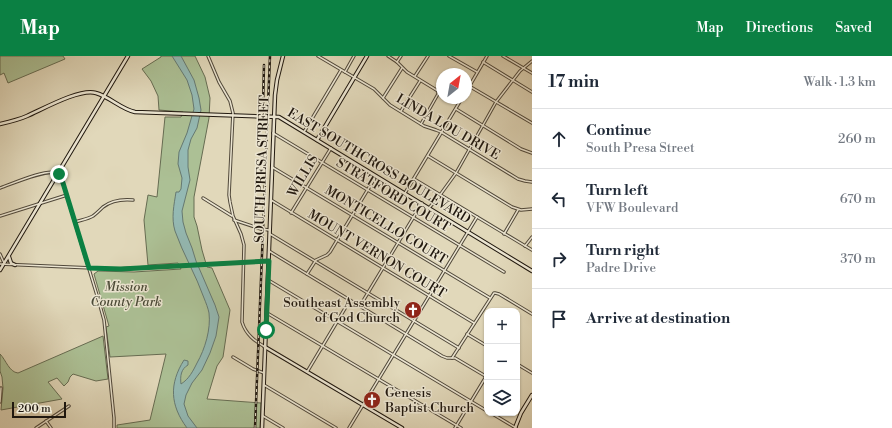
<!DOCTYPE html>
<meta charset="utf-8">
<style>
:root{--surface:#fff;--page:#f6f6f7;--text:#1f2937;--muted:#747a83;--line:#e0e1e3;--accent:#0b8043}
body{margin:0;font-family:"Libre Bodoni",serif;background:var(--page);color:var(--text)}
.controls{position:absolute;right:12px;bottom:12px;display:grid;overflow:hidden;border-radius:8px;box-shadow:0 1px 3px #0004}
.controls button{width:36px;height:36px;display:grid;place-items:center;padding:0;border:0;border-bottom:1px solid var(--line);background:var(--surface);color:var(--text);font:20px sans-serif}
.compass{position:absolute;left:436px;top:12px;width:36px;height:36px;border-radius:50%;background:var(--surface);box-shadow:0 1px 3px #0004;rotate:31deg}
.scale{position:absolute;left:12px;bottom:10px;width:54px;box-sizing:border-box;padding-left:4px;border:2px solid #20180f;border-top:0;font-size:11px;line-height:14px;white-space:nowrap;color:#20180f;-webkit-text-stroke:3px #ece6d2;paint-order:stroke}
.stop{position:absolute;width:12px;height:12px;margin:-9px;border:3px solid #0b8043;border-radius:50%;background:#fff}
.stop.end{background:#0b8043;border-color:#fff;box-shadow:0 1px 4px #0008}
.list{margin:0;padding:0;list-style:none}
h2{display:flex;justify-content:space-between;align-items:center;height:52px;margin:0;padding:0 16px;font-size:17px}
h2 small{font-size:13px;font-weight:400;color:var(--muted)}
.list li{display:grid;grid-template-columns:26px 1fr auto;gap:12px;align-items:center;box-sizing:border-box;height:60px;padding:0 16px;border-top:1px solid var(--line)}
.list b{display:block;font-size:15px;white-space:nowrap}
.list p{margin:0;font-size:13px;white-space:nowrap;color:var(--muted)}
.list em{font-size:13px;font-style:normal;color:var(--muted)}
.icon{flex:none;width:22px;height:22px;fill:none;stroke:currentColor;stroke-width:2;stroke-linecap:round;stroke-linejoin:round}
.map{position:relative;flex:none;width:532px;height:372px;overflow:hidden}
header{display:flex;align-items:center;gap:24px;box-sizing:border-box;height:56px;padding:0 20px;background:var(--accent);color:#fff}
header strong{font-size:19px}
nav{display:flex;gap:22px;margin-inline-start:auto;font-size:14px}
main{display:flex}
aside{flex:1;background:var(--surface)}
.map>svg:first-child{display:block}
.green{fill:#acc095;stroke:#666c52}
.water{fill:#94b9b3;stroke:#667971}
.lines{fill:none;stroke-linecap:round;stroke-linejoin:round}
.street-casing{stroke:#50483a;stroke-width:3.5}
.secondary-casing{stroke:#20180f;stroke-width:4.5}
.street{stroke:#ece6d2;stroke-width:1.5}
.secondary{stroke:#ece6d2;stroke-width:2.5}
.rail-casing{stroke:#20180f;stroke-width:2.5}
.rail{stroke:#ece6d2;stroke-width:1;stroke-dasharray:3;stroke-linecap:butt}
.route{stroke:#0b8043;stroke-width:5}
.labels{text-anchor:middle;dominant-baseline:central;stroke-width:3;stroke-linejoin:round;paint-order:stroke}
.street-label{font-size:13px;fill:#20180f;stroke:#ece6d2}
.park-label{font-size:13px;font-style:italic;fill:#4a4a37;stroke:#ece6d2}
.poi-label{font-size:13px;fill:#20180f;stroke:#ece6d2;text-anchor:end}
</style>
<header>
<strong>Map</strong>
<nav><a>Map</a><a>Directions</a><a>Saved</a></nav>
</header>
<main>
<div class="map">
<svg width="532" height="372" viewBox="0 0 532 372">
<rect width="100%" height="100%" fill="#e1d8ba"/>
<filter id="stains"><feTurbulence type="fractalNoise" baseFrequency=".005" numOctaves="4"/><feColorMatrix values="0 0 0 0 .2 0 0 0 0 .09 0 0 0 0 .02 0 0 0 .5 -.17"/></filter>
<radialGradient id="worn" r=".72"><stop offset=".6" stop-color="#630" stop-opacity="0"/><stop offset="1" stop-color="#630" stop-opacity=".3"/></radialGradient>
<g class="green">
<polygon points="0,0 63,0 65,3 8,27 4,17 0,19"/>
<polygon points="161,0 195,0 205,21 210,42 209,62 194,141 194,161 197,170 202,194 207,211 212,212 230,254 223,301 217,310 207,343 261,347 260,372 117,372 117,369 150,364 166,298 110,301 106,271 109,270 94,218 98,215 134,216 181,213 178,207 148,209 144,164 148,139 157,141 165,61 181,61 183,56 159,54 158,40 151,25 142,13 161,1"/>
<path d="M 103,280 L 108,323 L 96,325 L 73,318 L 70,321 L 68,326 L 64,330 L 57,322 L 48,326 L 62,343 L 1,354 L 3,332 L 2,321 L 0,315 L 0,298 C 6,304 9,316 18,317 Z"/>
</g>
<path class="water" d="M 172,0 L 181,0 L 194,24 L 199,42 L 201,54 L 197,72 L 191,83 L 188,94 L 188,111 L 190,124 L 182,155 L 183,166 L 186,177 L 192,192 L 196,205 L 215,249 L 219,261 L 216,280 L 210,297 L 202,314 L 192,327 L 186,339 L 184,348 L 188,360 L 197,372 L 187,372 C 170,349 169,328 184,304 L 188,305 L 188,309 C 181,313 180,320 181,328 C 189,323 193,315 197,307 C 205,293 211,273 209,257 C 208,252 206,247 204,242 C 196,219 183,198 175,175 C 171,162 174,149 176,136 L 179,136 L 181,133 L 182,122 L 178,108 L 179,96 L 187,77 L 194,53 L 192,39 L 187,24 Z"/>
<g class="lines">
<g class="street-casing">
<g id="street">
<path d="M 208,0 L 219,26 L 230,45 L 233,57 L 229,139 L 230,146 L 233,160 L 241,178 L 244,189 L 242,266 C 246,279 255,285 265,291"/>
<polyline points="318,0 374,33 390,49 424,70 436,74 441,76 518,123 525,125 532,126"/>
<polyline points="388,0 397,6 407,16 438,35 438,38 421,68"/>
<polyline points="449,0 477,16"/>
<polyline points="503,0 532,17"/>
<polyline points="397,6 401,0"/>
<polyline points="483,6 532,36"/>
<polyline points="345,16 354,0"/>
<polyline points="415,20 428,0"/>
<polyline points="469,30 532,67"/>
<polyline points="466,36 487,0"/>
<polyline points="383,42 402,12"/>
<polyline points="456,53 521,93 532,97"/>
<polyline points="401,55 420,25"/>
<polyline points="304,76 341,14"/>
<polyline points="273,77 504,216"/>
<polyline points="428,100 512,151 521,154 532,153"/>
<polyline points="272,111 490,242"/>
<polyline points="414,123 532,194"/>
<path d="M 0,132 C 12,128 45,113 56,117 C 59,118 61,121 62,124 L 99,246 L 104,264 L 114,362 L 114,372"/>
<polyline points="405,137 462,42"/>
<polyline points="203,142 232,160"/>
<polyline points="271,144 474,267"/>
<polyline points="429,152 440,139 456,117 496,46 520,15 532,5"/>
<polyline points="291,157 331,92"/>
<polyline points="0,160 67,139"/>
<polyline points="234,164 261,173 269,174"/>
<path d="M 75,166 C 81,164 88,163 93,160 C 97,157 100,154 103,151 C 112,144 122,143 133,144"/>
<polyline points="270,178 459,292"/>
<polyline points="504,178 518,154"/>
<polyline points="525,190 532,181"/>
<polyline points="269,195 442,300 447,302 455,302 487,321"/>
<polyline points="0,198 4,207"/>
<polyline points="0,208 115,213 269,205"/>
<polyline points="307,218 316,204 327,199 330,196 376,120"/>
<polyline points="268,224 487,355"/>
<polyline points="360,250 422,147"/>
<polyline points="267,257 461,372"/>
<polyline points="467,278 487,290"/>
<polyline points="233,301 253,313 264,317"/>
<polyline points="452,302 494,237 495,237 499,238 532,258"/>
<polyline points="517,308 532,317"/>
<polyline points="307,316 350,244"/>
<polyline points="264,329 336,372"/>
<polyline points="0,346 1,332"/>
<polyline points="491,357 516,372"/>
<polyline points="263,360 283,372"/>
<polyline points="46,365 51,372"/>
<polyline points="36,372 69,350"/>
<polyline points="349,372 477,161"/>
<polyline points="455,372 487,319"/>
</g>
</g>
<g class="secondary-casing">
<g id="secondary">
<path d="M 0,68 C 9,66 18,64 27,60 C 43,53 80,32 96,37 C 110,41 121,53 135,56 L 279,61 L 532,215"/>
<polyline points="317,84 367,0"/>
<polyline points="9,201 11,207 15,209"/>
<polyline points="0,214 128,0"/>
<polyline points="265,291 402,372"/>
<polyline points="262,372 275,39 277,24 283,0"/>
<polyline points="515,372 521,357 532,339"/>
</g>
</g>
<use href="#street" class="street"/>
<use href="#secondary" class="secondary"/>
<g class="rail-casing">
<g id="rail">
<polyline points="264,9 263,51 265,61"/>
<polyline points="255,372 270,0"/>
</g>
</g>
<use href="#rail" class="rail"/>
</g>
<g class="lines">
<polyline class="route" points="59,118 63,127 89,212 121,213 269,205 266,274"/>
</g>
<defs>
<g id="church-disc" transform="scale(0.9)"><circle r="9.5" fill="#8f2418" stroke="#ece6d2"/><path d="M-1.2-6h2.4v3.5h3.3v2.4h-3.3V6h-2.4V-.1h-3.3v-2.4h3.3Z" fill="#fff"/></g>
</defs>
<g fill-rule="evenodd">
<use href="#church-disc" x="413" y="254"/>
<use href="#church-disc" x="372" y="344"/>
</g>
<g class="labels">
<g class="street-label">
<text transform="translate(448 71) rotate(30)">LINDA LOU DRIVE</text>
<text transform="translate(379 110) rotate(31)">EAST SOUTHCROSS BOULEVARD</text>
<text transform="translate(262 113) rotate(-88)">SOUTH PRESA STREET</text>
<text transform="translate(303 120) rotate(-59)">WILLIS</text>
<text transform="translate(393 139) rotate(31)">STRATFORD COURT</text>
<text transform="translate(386 169) rotate(31)">MONTICELLO COURT</text>
<text transform="translate(377 198) rotate(31)">MOUNT VERNON COURT</text>
</g>
<g class="park-label">
<text x="126" y="231">Mission<tspan x="126" dy="15">County Park</tspan></text>
</g>
<g class="poi-label">
<text x="400" y="247">Southeast Assembly<tspan x="400" dy="15">of God Church</tspan></text>
<text x="385" y="337" text-anchor="start">Genesis<tspan x="385" dy="15">Baptist Church</tspan></text>
</g>
</g>
<rect width="100%" height="100%" filter="url(#stains)"/>
<rect width="100%" height="100%" fill="url(#worn)"/>
</svg>
<div class="controls">
<button>+</button>
<button>−</button>
<button><svg class="icon" aria-label="layers" viewBox="0 0 24 24"><path d="M12 4l9 5-9 5-9-5zM3 14l9 5 9-5"/></svg></button>
</div>
<svg class="compass" viewBox="-18 -18 36 36"><path d="M0-13l5 13h-10z" fill="#e53935"/><path d="M0 13l5-13h-10z" fill="#747a83"/></svg>
<div class="scale">200 m</div>
<div class="stop" style="left:266px;top:274px"></div>
<div class="stop end" style="left:59px;top:118px"></div>
</div>
<aside>
<h2>17 min<small>Walk · 1.3 km</small></h2>
<ul class="list">
<li><svg class="icon" aria-label="ahead" viewBox="0 0 24 24"><path d="M12 20V5M6 11l6-6 6 6"/></svg><div><b>Continue</b><p>South Presa Street</p></div><em>260 m</em></li>
<li><svg class="icon" aria-label="left" viewBox="0 0 24 24"><path d="M17 20v-9H6M10 6l-5 5 5 5"/></svg><div><b>Turn left</b><p>VFW Boulevard</p></div><em>670 m</em></li>
<li><svg class="icon" aria-label="right" viewBox="0 0 24 24"><path d="M7 20v-9h11M14 6l5 5-5 5"/></svg><div><b>Turn right</b><p>Padre Drive</p></div><em>370 m</em></li>
<li><svg class="icon" aria-label="arrive" viewBox="0 0 24 24"><path d="M6 21V4h12l-3 4 3 4H6"/></svg><div><b>Arrive at destination</b></div></li>
</ul>
</aside>
</main>
